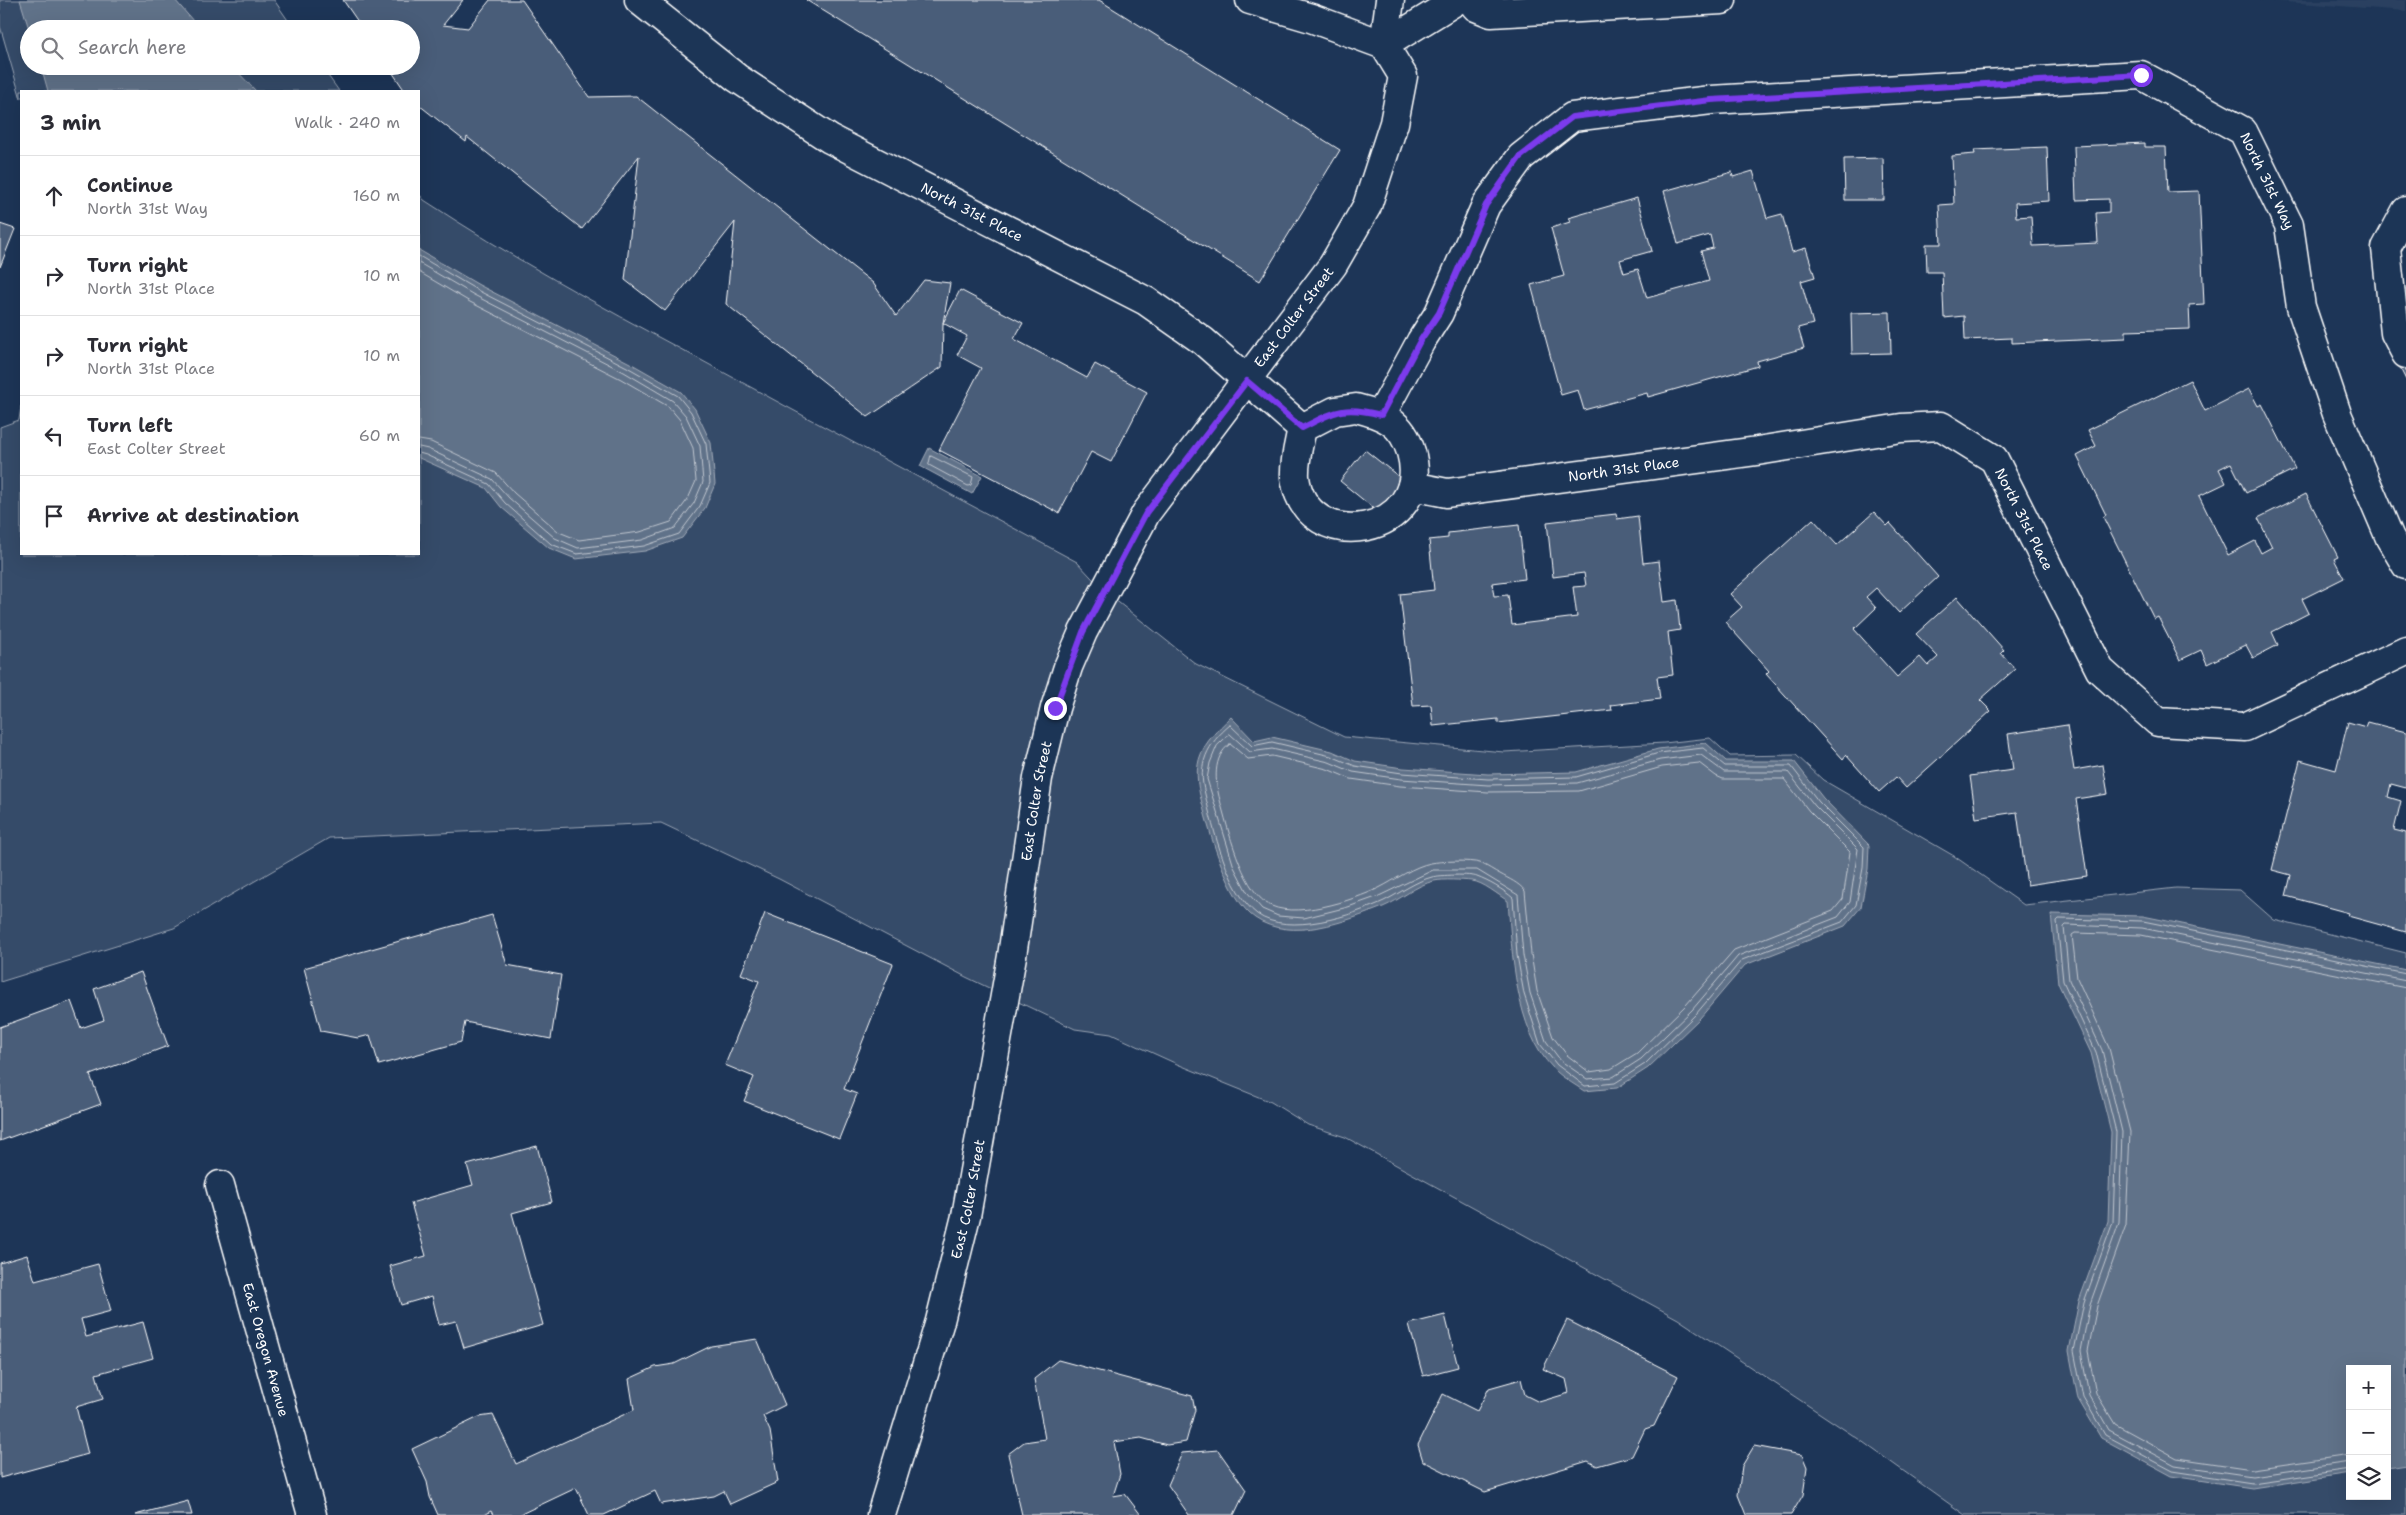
<!DOCTYPE html>
<meta charset="utf-8">
<style>
:root{--surface:#fff;--page:#f7f7f7;--text:#2b2b33;--muted:#7c7c81;--line:#e1e1e2}
body{margin:0;font-family:"Shantell Sans",sans-serif;background:var(--page);color:var(--text)}
.controls{position:absolute;right:15px;bottom:15px;display:grid;overflow:hidden;border-radius:0px;box-shadow:0 5px 20px #0002}
.controls button{width:45px;height:45px;display:grid;place-items:center;padding:0;border:0;border-bottom:1px solid var(--line);background:var(--surface);color:var(--text);font:25px sans-serif}
.stop{position:absolute;width:15px;height:15px;margin:-11px;border:4px solid #7c3aed;border-radius:50%;background:#fff}
.stop.end{background:#7c3aed;border-color:#fff;box-shadow:0 1px 5px #0008}
.list{margin:0;padding:0;list-style:none}
h2{display:flex;justify-content:space-between;align-items:center;height:65px;margin:0;padding:0 20px;font-size:21px}
h2 small{font-size:16px;font-weight:400;color:var(--muted)}
.list li{display:grid;grid-template-columns:32px 1fr auto;gap:15px;align-items:center;box-sizing:border-box;height:80px;padding:0 20px;border-top:1px solid var(--line)}
.list b{display:block;font-size:19px;white-space:nowrap}
.list p{margin:0;font-size:16px;white-space:nowrap;color:var(--muted)}
.list em{font-size:16px;font-style:normal;color:var(--muted)}
.icon{flex:none;width:28px;height:28px;fill:none;stroke:currentColor;stroke-width:2;stroke-linecap:round;stroke-linejoin:round}
.map{position:relative;flex:none;width:2406px;height:1515px;overflow:hidden}
.search{position:absolute;background:var(--surface);box-shadow:0 5px 20px #0002;left:20px;top:20px;width:400px;height:55px;display:flex;align-items:center;gap:12px;box-sizing:border-box;padding:0 18px;border-radius:28px;color:var(--muted);font-size:19px}
.panel{position:absolute;background:var(--surface);box-shadow:0 5px 20px #0002;left:20px;top:90px;width:400px;height:465px;border-radius:0px}
.map>svg:first-child{display:block}
.built{fill:#2a4161}
.green{fill:#364b69;stroke:#9aa5b4;fill-rule:evenodd}
.water{fill:#617289;stroke:#a0aab8}
.lines{fill:none;stroke-linecap:round;stroke-linejoin:round}
.shore{stroke:#c0c7d0;stroke-width:1}
.building{fill:#4a5d79;stroke:#fff}
.minor-casing{stroke:#fff;stroke-width:31}
.minor{stroke:#1d3557;stroke-width:28}
.route{stroke:#7c3aed;stroke-width:6}
.labels{text-anchor:middle;dominant-baseline:central;stroke-width:4;stroke-linejoin:round;paint-order:stroke}
.street-label{font-size:14px;fill:#fff;stroke:#1d3557}
</style>
<div class="map">
<svg width="2406" height="1515" viewBox="0 0 2406 1515">
<rect width="100%" height="100%" fill="#1d3557"/>
<filter id="ink" filterUnits="userSpaceOnUse"><feTurbulence type="fractalNoise" baseFrequency=".02" numOctaves="2"/><feDisplacementMap in="SourceGraphic" scale="10" xChannelSelector="R" yChannelSelector="G"/><feConvolveMatrix kernelMatrix="1 2 1 2 8 2 1 2 1" color-interpolation-filters="sRGB"/></filter>
<g filter="url(#ink)">
<polygon class="built" points="2260,0 2406,0 2406,11"/>
<g class="green">
<polygon points="0,0 274,0 294,29 29,29 29,66 321,66 339,91 21,91 21,99 0,26"/>
<path d="M 419,194 L 424,200 C 509,256 598,305 688,353 C 817,424 947,492 1077,562 L 1104,591 L 1196,664 L 1344,737 L 1504,752 L 1664,743 L 1710,738 L 1730,756 L 1796,755 L 1823,780 L 1954,856 L 2024,905 L 2176,888 L 2240,890 L 2274,920 L 2406,953 L 2406,1515 L 1965,1515 L 1860,1440 L 1678,1319 L 1345,1137 L 1308,1125 L 1271,1102 L 1177,1064 L 1111,1034 L 1075,1029 L 966,977 L 779,879 L 661,823 L 329,838 L 174,928 L 0,982 L 0,427 L 19,420 L 21,406 L 21,554 L 419,554 ZM 2350,1369 L 2387,1369 L 2387,1496 L 2350,1496 Z"/>
</g>
<g class="water">
<polygon points="20,0 175,0 200,29 29,29"/>
<polygon points="41,66 232,66 256,91 48,91"/>
<polygon points="419,250 479,285 630,363 681,392 695,409 711,443 715,484 705,508 682,538 645,551 576,559 549,548 501,507 486,488 419,458"/>
<polygon points="929,448 982,476 972,494 920,466"/>
<path d="M 1231,717 L 1254,741 L 1272,737 L 1332,751 L 1355,761 L 1403,768 L 1488,774 L 1576,772 L 1658,749 L 1706,743 L 1726,761 L 1794,761 L 1823,798 L 1869,845 L 1868,869 L 1861,907 L 1845,926 L 1745,965 L 1700,1018 L 1648,1068 L 1617,1088 L 1584,1091 C 1574,1084 1561,1077 1553,1068 C 1515,1030 1512,952 1508,901 C 1498,895 1483,882 1472,881 C 1461,880 1444,879 1434,881 C 1416,885 1400,900 1383,907 C 1347,921 1291,943 1255,918 C 1228,900 1210,834 1202,803 C 1190,761 1201,745 1231,717 Z"/>
<polygon points="2051,914 2143,916 2406,970 2406,1465 2387,1468 2387,1369 2350,1369 2350,1473 2252,1488 2171,1476 2101,1438 2078,1399 2069,1351 2079,1301 2108,1221 2111,1132 2091,1053 2058,983"/>
</g>
<g class="lines">
<g class="shore">
<polyline points="419,256 477,290 627,367 678,396 691,412 706,444 710,483 700,506 679,534 644,546 577,554 551,544 505,503 489,484 426,455 419,453"/>
<polyline points="419,263 474,295 624,372 673,401 686,416 700,446 703,482 694,503 675,528 642,540 578,548 555,538 509,498 492,479 428,449 419,447"/>
<polyline points="419,272 470,302 621,379 669,407 680,420 693,448 696,481 688,499 671,522 640,532 579,540 559,532 514,493 496,473 431,442 419,440"/>
<polygon points="931,456 973,477 971,485 968,486 929,465"/>
<path d="M 1230,725 L 1252,746 L 1272,742 L 1331,756 L 1355,766 L 1402,773 L 1488,779 L 1576,777 L 1659,753 L 1703,748 L 1725,766 L 1791,766 L 1819,802 L 1864,847 L 1863,868 L 1856,905 L 1842,922 L 1742,960 L 1696,1014 L 1645,1064 L 1615,1083 L 1585,1086 L 1557,1065 L 1540,1044 L 1524,994 L 1517,955 L 1513,898 C 1504,890 1488,881 1477,877 C 1471,874 1439,875 1432,877 C 1416,881 1400,893 1384,901 C 1354,915 1288,937 1257,914 C 1228,892 1213,829 1205,794 C 1197,765 1207,744 1230,725 Z"/>
<polygon points="1230,734 1250,752 1272,749 1329,762 1353,772 1401,779 1488,785 1577,783 1660,760 1701,755 1724,772 1788,772 1815,806 1858,849 1850,902 1838,917 1738,956 1692,1010 1641,1059 1613,1077 1587,1079 1561,1061 1546,1041 1530,993 1523,955 1518,895 1477,870 1433,870 1379,896 1348,907 1304,918 1278,916 1262,909 1247,892 1234,867 1207,779 1210,763 1217,746"/>
<path d="M 1230,744 L 1248,759 L 1272,756 L 1327,769 L 1351,779 L 1400,786 L 1488,792 L 1579,791 L 1662,767 L 1699,763 L 1716,776 L 1723,779 L 1784,779 L 1809,811 L 1850,852 L 1843,899 L 1833,911 L 1734,950 L 1686,1005 L 1637,1053 L 1611,1069 L 1589,1072 L 1567,1055 L 1553,1037 L 1537,991 L 1531,954 L 1525,891 C 1519,883 1509,879 1500,874 C 1494,871 1487,866 1480,863 C 1470,860 1441,861 1431,863 C 1414,866 1395,880 1379,888 C 1354,900 1292,921 1266,903 C 1241,885 1228,829 1220,800 C 1215,782 1212,757 1230,744 Z"/>
<polyline points="2350,1455 2252,1469 2177,1458 2115,1424 2096,1393 2088,1351 2097,1306 2126,1225 2130,1132 2109,1048 2077,978 2072,935 2075,933 2141,935 2406,988"/>
<polyline points="2350,1462 2252,1476 2175,1465 2109,1430 2089,1395 2081,1351 2090,1304 2119,1223 2122,1132 2102,1050 2069,980 2064,927 2066,925 2142,928 2406,981"/>
<polyline points="2350,1469 2252,1483 2173,1471 2105,1435 2083,1397 2074,1351 2084,1302 2113,1222 2116,1132 2096,1052 2063,981 2057,921 2059,919 2143,921 2406,974"/>
</g>
</g>
<g class="building">
<polygon points="343,0 463,0 443,25 468,28 490,0 522,0 589,97 636,96 873,283 896,316 924,280 950,283 943,323 942,367 868,417 726,304 735,222 665,311 625,280 639,156 582,229 467,137 466,142 419,105 419,91 405,91 388,66 411,66 411,29 363,29"/>
<polygon points="806,0 1099,0 1340,150 1260,281"/>
<polygon points="2145,143 2145,147 2166,147 2168,192 2199,191 2204,304 2189,305 2190,329 2126,331 2126,338 2012,343 2012,338 1965,340 1964,316 1944,318 1942,272 1927,272 1926,244 1941,244 1939,205 1954,204 1952,156 1975,154 1974,150 2047,147 2049,201 2015,203 2016,217 2031,216 2033,246 2098,243 2096,213 2109,212 2109,199 2076,200 2074,146"/>
<polygon points="1883,158 1884,200 1845,200 1844,159"/>
<polygon points="1753,171 1767,218 1782,214 1792,252 1806,248 1815,277 1801,281 1813,324 1798,328 1804,348 1757,361 1758,366 1648,397 1647,393 1584,410 1578,390 1561,395 1531,285 1564,276 1551,228 1570,222 1568,218 1637,198 1652,251 1620,260 1624,273 1638,269 1647,298 1709,281 1701,251 1713,248 1710,235 1678,244 1664,191 1732,172 1733,177"/>
<polygon points="0,224 15,229 0,267"/>
<polygon points="960,290 1023,323 1014,339 1087,378 1095,364 1147,392 1111,462 1091,452 1059,513 939,450 981,368 957,355 967,336 943,323"/>
<polygon points="1890,312 1891,353 1852,354 1851,313"/>
<polygon points="2406,353 2406,380 2399,366"/>
<polygon points="2190,380 2205,411 2249,389 2258,406 2262,404 2295,469 2246,493 2231,463 2219,469 2226,483 2199,496 2228,555 2255,541 2261,553 2272,547 2258,518 2306,494 2338,557 2334,559 2344,578 2302,599 2309,613 2272,632 2278,645 2253,658 2246,645 2207,664 2201,650 2180,660 2158,617 2154,619 2103,517 2106,515 2077,456 2096,446 2088,430"/>
<polygon points="1365,450 1403,480 1378,512 1340,481"/>
<polygon points="1874,512 1887,526 1890,523 1938,577 1899,613 1876,588 1866,597 1876,608 1854,629 1897,677 1920,657 1928,666 1938,657 1916,634 1957,597 2004,650 2001,653 2015,669 1980,700 1991,711 1906,788 1896,777 1879,792 1846,755 1843,759 1766,674 1769,671 1725,622 1742,607 1730,594 1813,519 1837,545"/>
<polygon points="1616,514 1617,519 1638,516 1643,563 1659,561 1664,602 1677,600 1680,630 1668,632 1673,675 1657,677 1660,699 1611,705 1612,710 1498,723 1498,719 1433,726 1431,705 1413,706 1400,594 1434,590 1429,540 1448,538 1448,533 1519,525 1525,579 1492,583 1494,596 1508,595 1512,625 1577,617 1573,587 1586,586 1584,573 1553,577 1547,522"/>
<polygon points="2348,722 2366,727 2368,722 2406,732 2406,788 2391,784 2388,797 2401,801 2394,830 2406,833 2406,932 2348,916 2349,913 2286,896 2291,875 2272,870 2300,760 2336,770"/>
<polygon points="2067,725 2074,770 2103,765 2108,794 2076,799 2087,876 2027,885 2017,812 1976,818 1970,776 2013,770 2008,734"/>
<polygon points="765,913 893,964 844,1089 857,1094 839,1139 744,1101 754,1077 725,1065 759,981 741,974"/>
<polygon points="492,915 507,965 561,975 551,1039 465,1022 461,1042 379,1065 370,1035 358,1038 321,1031 304,968"/>
<polygon points="141,972 168,1046 90,1075 101,1104 0,1141 0,1027 71,1001 81,1028 104,1020 94,989"/>
<polygon points="537,1146 552,1202 512,1213 543,1325 464,1348 456,1321 439,1325 432,1296 401,1305 390,1266 426,1256 411,1203 473,1185 467,1165"/>
<polygon points="27,1255 35,1281 98,1264 111,1311 81,1319 86,1337 143,1322 153,1358 96,1374 103,1399 76,1407 88,1454 0,1478 0,1263"/>
<polygon points="1445,1315 1458,1367 1423,1376 1409,1324"/>
<polygon points="1567,1320 1678,1376 1654,1426 1645,1429 1632,1456 1597,1466 1588,1461 1485,1492 1423,1461 1418,1445 1443,1394 1477,1411 1489,1388 1521,1379 1525,1395 1539,1402 1569,1393 1566,1379 1543,1369"/>
<polygon points="757,1339 785,1405 763,1416 770,1431 778,1482 730,1504 724,1491 714,1496 661,1504 655,1491 604,1515 589,1515 576,1488 519,1515 493,1515 491,1511 483,1515 438,1515 430,1497 427,1482 412,1449 479,1417 493,1415 516,1464 634,1410 629,1379 655,1367 674,1364 711,1346"/>
<polygon points="1058,1360 1192,1396 1195,1410 1186,1442 1167,1445 1141,1438 1114,1442 1120,1474 1113,1496 1125,1494 1141,1515 1022,1515 1008,1454 1024,1442 1045,1439 1034,1379"/>
<polygon points="1754,1446 1802,1455 1807,1467 1803,1495 1791,1515 1746,1515 1738,1495 1742,1466"/>
<polygon points="1218,1450 1246,1490 1234,1515 1189,1515 1168,1485 1182,1453"/>
<polygon points="188,1501 192,1515 135,1515"/>
</g>
<g class="lines">
<g class="minor-casing">
<g id="minor">
<path id="s1" d="M 639,0 L 737,78 L 830,139 L 1146,301 L 1203,341 L 1302,428"/>
<polyline points="1471,0 1476,7 1491,13 1722,0"/>
<polyline points="1384,45 1457,0"/>
<polyline points="1384,45 1390,0"/>
<polyline points="2406,211 2386,248 2395,333 2406,354"/>
<path d="M 1356,408 C 1384,415 1402,422 1411,452 C 1434,535 1305,559 1295,477 C 1294,460 1299,444 1302,428 L 1335,411 Z"/>
<path id="s2" d="M 1381,415 L 1421,341 L 1439,313 L 1486,205 L 1521,157 L 1572,117 L 1711,100 L 2141,75 L 2243,131 L 2289,225 L 2301,307 L 2337,414 L 2390,538 L 2406,565"/>
<path id="s3" d="M 1412,486 L 1447,493 L 1757,451 L 1901,428 L 1941,426 L 1994,459 L 2100,670 L 2158,722 L 2245,727 L 2406,651"/>
<path id="s4" d="M 220,1185 L 312,1515"/>
<path id="s5" d="M 881,1515 L 940,1321 L 966,1216 L 1012,956 L 1038,778 L 1055,708 L 1068,667 L 1083,632 L 1146,513 L 1333,265 L 1367,206 L 1394,123 L 1403,76 L 1384,45 L 1311,18 L 1250,0"/>
</g>
</g>
<use href="#minor" class="minor"/>
</g>
</g>
<g class="lines" filter="url(#ink)">
<path class="route" d="M 1055,708 L 1083,632 L 1146,513 L 1247,381 L 1302,428 C 1336,411 1343,405 1381,415 L 1420,341 L 1439,313 L 1486,205 L 1520,157 L 1572,117 L 1711,100 L 2141,75"/>
</g>
<g class="labels">
<g class="street-label">
<text stroke="none"><textPath href="#s2" startOffset="1102">North 31st Way</textPath></text>
<text stroke="none"><textPath href="#s1" startOffset="396">North 31st Place</textPath></text>
<text stroke="none"><textPath href="#s5" startOffset="1288">East Colter Street</textPath></text>
<text stroke="none"><textPath href="#s3" startOffset="214">North 31st Place</textPath></text>
<text stroke="none"><textPath href="#s3" startOffset="664">North 31st Place</textPath></text>
<text stroke="none"><textPath href="#s5" startOffset="732">East Colter Street</textPath></text>
<text stroke="none"><textPath href="#s5" startOffset="328">East Colter Street</textPath></text>
<text stroke="none"><textPath href="#s4" startOffset="171">East Oregon Avenue</textPath></text>
</g>
</g>
</svg>
<div class="controls">
<button>+</button>
<button>−</button>
<button><svg class="icon" aria-label="layers" viewBox="0 0 24 24"><path d="M12 4l9 5-9 5-9-5zM3 14l9 5 9-5"/></svg></button>
</div>
<div class="stop" style="left:2141px;top:75px"></div>
<div class="stop end" style="left:1055px;top:708px"></div>
<div class="search"><svg class="icon" aria-label="search" viewBox="0 0 24 24"><circle cx="10" cy="10" r="6"/><path d="M15 15l6 6"/></svg>Search here</div>
<section class="panel">
<h2>3 min<small>Walk · 240 m</small></h2>
<ul class="list">
<li><svg class="icon" aria-label="ahead" viewBox="0 0 24 24"><path d="M12 20V5M6 11l6-6 6 6"/></svg><div><b>Continue</b><p>North 31st Way</p></div><em>160 m</em></li>
<li><svg class="icon" aria-label="right" viewBox="0 0 24 24"><path d="M7 20v-9h11M14 6l5 5-5 5"/></svg><div><b>Turn right</b><p>North 31st Place</p></div><em>10 m</em></li>
<li><svg class="icon" aria-label="right" viewBox="0 0 24 24"><path d="M7 20v-9h11M14 6l5 5-5 5"/></svg><div><b>Turn right</b><p>North 31st Place</p></div><em>10 m</em></li>
<li><svg class="icon" aria-label="left" viewBox="0 0 24 24"><path d="M17 20v-9H6M10 6l-5 5 5 5"/></svg><div><b>Turn left</b><p>East Colter Street</p></div><em>60 m</em></li>
<li><svg class="icon" aria-label="arrive" viewBox="0 0 24 24"><path d="M6 21V4h12l-3 4 3 4H6"/></svg><div><b>Arrive at destination</b></div></li>
</ul>
</section>
</div>
